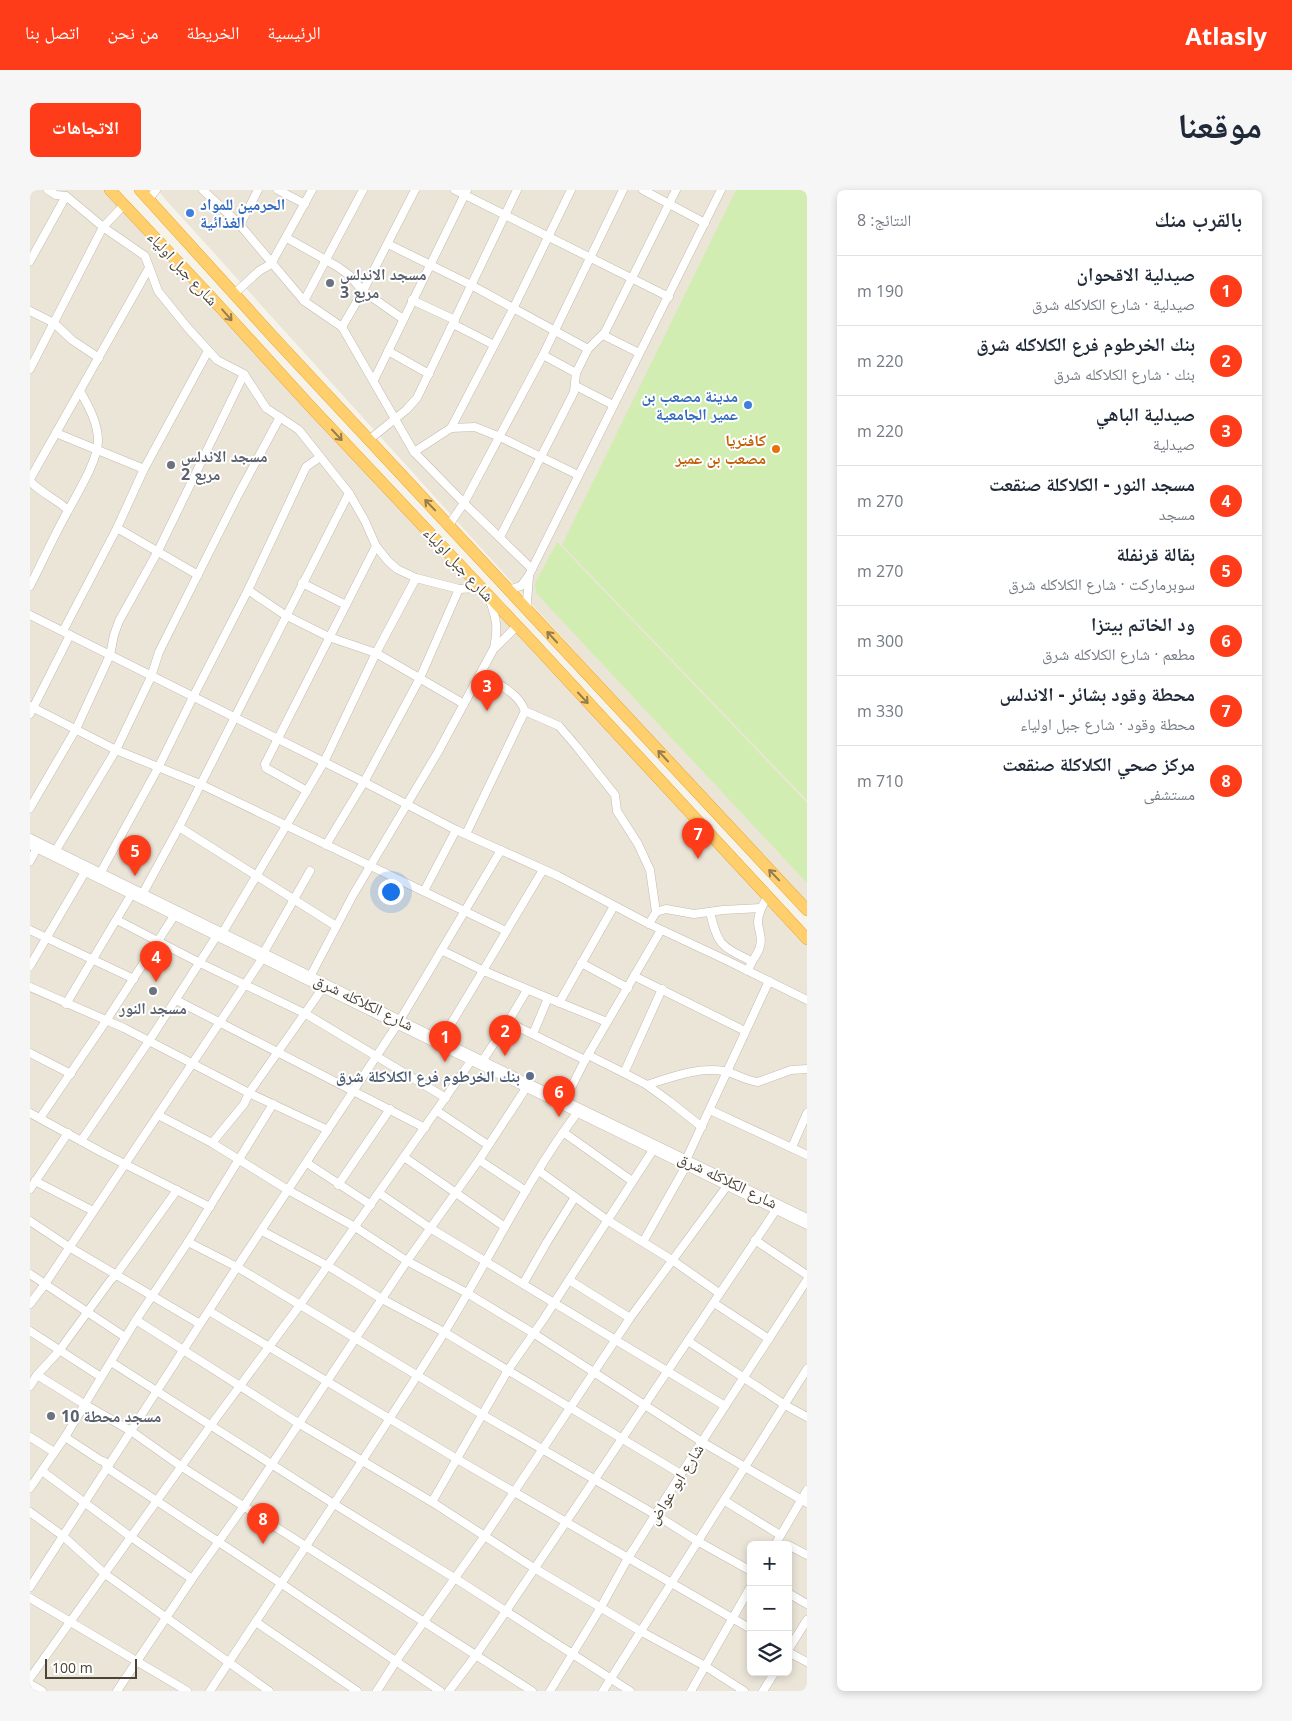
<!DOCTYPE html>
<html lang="ar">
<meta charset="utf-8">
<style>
:root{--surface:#fff;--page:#f6f6f7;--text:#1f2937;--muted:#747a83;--line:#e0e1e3;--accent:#ff3c19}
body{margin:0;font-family:"Open Sans","Noto Naskh Arabic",sans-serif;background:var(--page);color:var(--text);direction:rtl}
.controls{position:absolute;right:15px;bottom:15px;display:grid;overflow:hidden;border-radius:8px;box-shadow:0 2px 8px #0003}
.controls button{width:45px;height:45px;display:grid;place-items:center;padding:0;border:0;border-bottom:1px solid var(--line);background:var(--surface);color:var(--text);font:25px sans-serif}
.scale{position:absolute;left:15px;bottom:12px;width:92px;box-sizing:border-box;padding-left:5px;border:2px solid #4c4437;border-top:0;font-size:14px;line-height:18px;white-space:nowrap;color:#4c4437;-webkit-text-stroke:4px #fff;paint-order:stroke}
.you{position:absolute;left:360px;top:701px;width:18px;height:18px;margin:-12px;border:4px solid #fff;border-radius:50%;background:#1a73e8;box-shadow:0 0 0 8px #1a73e833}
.badge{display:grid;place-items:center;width:32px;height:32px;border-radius:50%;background:var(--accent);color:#fff;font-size:16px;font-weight:700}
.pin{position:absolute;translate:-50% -41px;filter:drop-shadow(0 1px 2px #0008)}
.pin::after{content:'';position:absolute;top:26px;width:18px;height:15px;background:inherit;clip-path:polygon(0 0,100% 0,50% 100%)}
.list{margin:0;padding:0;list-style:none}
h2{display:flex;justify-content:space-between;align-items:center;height:65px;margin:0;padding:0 20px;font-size:21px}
h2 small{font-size:16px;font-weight:400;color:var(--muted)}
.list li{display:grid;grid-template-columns:32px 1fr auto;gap:15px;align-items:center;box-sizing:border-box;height:70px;padding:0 20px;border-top:1px solid var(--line)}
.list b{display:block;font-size:19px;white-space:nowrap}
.list p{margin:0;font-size:16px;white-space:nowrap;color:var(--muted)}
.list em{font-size:16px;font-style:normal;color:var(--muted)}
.icon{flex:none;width:28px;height:28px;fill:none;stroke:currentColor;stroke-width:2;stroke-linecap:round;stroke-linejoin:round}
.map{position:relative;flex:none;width:777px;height:1501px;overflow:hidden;direction:ltr;border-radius:8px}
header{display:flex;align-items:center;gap:30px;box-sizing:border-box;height:70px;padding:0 25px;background:var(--accent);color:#fff}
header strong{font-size:24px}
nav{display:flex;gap:28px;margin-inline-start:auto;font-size:18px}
.intro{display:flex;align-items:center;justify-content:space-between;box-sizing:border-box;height:120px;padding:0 30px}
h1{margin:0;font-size:35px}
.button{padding:12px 22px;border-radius:8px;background:var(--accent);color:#fff;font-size:18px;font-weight:700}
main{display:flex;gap:30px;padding:0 30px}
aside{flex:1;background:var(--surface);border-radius:8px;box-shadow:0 2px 8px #0003}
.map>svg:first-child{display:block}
.residential{fill:#ebe5d8;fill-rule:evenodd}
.green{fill:#d2edb1}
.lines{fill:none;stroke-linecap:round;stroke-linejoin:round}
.minor-casing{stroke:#c3bbac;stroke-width:9}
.highway-casing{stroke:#eba630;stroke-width:12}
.minor{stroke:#fff;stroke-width:8}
.highway{stroke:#ffcf6d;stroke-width:11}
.oneway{stroke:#947c4d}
.shop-dot{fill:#3f7fe0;stroke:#fff;stroke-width:2}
.worship-dot{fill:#6b7280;stroke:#fff;stroke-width:2}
.food-dot{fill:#e8710a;stroke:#fff;stroke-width:2}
.service-dot{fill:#5c6f8a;stroke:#fff;stroke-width:2}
.labels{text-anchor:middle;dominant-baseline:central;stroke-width:4;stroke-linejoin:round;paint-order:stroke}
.shop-label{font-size:16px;font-weight:bold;fill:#366cbe;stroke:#fff;text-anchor:start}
.street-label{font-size:16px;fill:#4c4437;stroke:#fff}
.worship-label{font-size:16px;font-weight:bold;fill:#5b616d;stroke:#fff;text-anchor:start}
.food-label{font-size:16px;font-weight:bold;fill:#c56008;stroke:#fff;text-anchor:end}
.service-label{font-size:16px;font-weight:bold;fill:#4e5e75;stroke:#fff;text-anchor:end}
</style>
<header>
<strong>Atlasly</strong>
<nav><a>الرئيسية</a><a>الخريطة</a><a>من نحن</a><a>اتصل بنا</a></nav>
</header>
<div class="intro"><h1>موقعنا</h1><a class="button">الاتجاهات</a></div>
<main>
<aside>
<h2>بالقرب منك<small>النتائج: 8</small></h2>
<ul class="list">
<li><span class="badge">1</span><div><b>صيدلية الاقحوان</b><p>صيدلية · شارع الكلاكله شرق</p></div><em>190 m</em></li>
<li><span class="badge">2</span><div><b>بنك الخرطوم فرع الكلاكله شرق</b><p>بنك · شارع الكلاكله شرق</p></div><em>220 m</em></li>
<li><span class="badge">3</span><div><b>صيدلية الباهي</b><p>صيدلية</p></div><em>220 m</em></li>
<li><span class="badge">4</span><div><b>مسجد النور - الكلاكلة صنقعت</b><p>مسجد</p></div><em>270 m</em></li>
<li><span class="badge">5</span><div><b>بقالة قرنفلة</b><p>سوبرماركت · شارع الكلاكله شرق</p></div><em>270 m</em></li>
<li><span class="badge">6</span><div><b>ود الخاتم بيتزا</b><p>مطعم · شارع الكلاكله شرق</p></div><em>300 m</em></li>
<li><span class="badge">7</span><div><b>محطة وقود بشائر - الاندلس</b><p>محطة وقود · شارع جبل اولياء</p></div><em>330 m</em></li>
<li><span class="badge">8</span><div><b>مركز صحي الكلاكلة صنقعت</b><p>مستشفى</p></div><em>710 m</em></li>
</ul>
</aside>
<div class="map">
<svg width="777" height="1501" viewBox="0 0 777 1501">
<rect width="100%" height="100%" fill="#f6f3eb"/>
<g class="residential">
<path d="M 0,0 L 76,0 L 777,755 L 777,1501 L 0,1501 ZM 721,1355 L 758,1355 L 758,1482 L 721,1482 Z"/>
<polygon points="127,0 777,0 777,718"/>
</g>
<g class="green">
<polygon points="706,0 777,0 777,610 532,355"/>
<polygon points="527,352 777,613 777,693 506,403 505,393"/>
</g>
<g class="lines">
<g class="minor-casing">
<g id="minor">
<polyline points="18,0 26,5 36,6 73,37 115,66 128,101 157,137 187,170 214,184 236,218 269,240 319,303 335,331 346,356 358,371 367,379 386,388 429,399 450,398"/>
<polyline points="173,0 210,35 274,111 312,137 384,262 434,313 502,379"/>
<polyline points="248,0 275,14"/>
<polyline points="425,0 639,107"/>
<polyline points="613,0 675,33"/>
<polyline points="119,9 126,0"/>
<polyline points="210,35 228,0"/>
<polyline points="257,48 308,77 319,85 333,101 373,129"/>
<polyline points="358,54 441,95 558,159"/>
<polyline points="0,71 36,6"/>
<polyline points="204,104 229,81 241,74 282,0"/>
<polyline points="382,110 425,130"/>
<polyline points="274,111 333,0"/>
<polyline points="0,121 24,133 42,150 69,168"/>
<polyline points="423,134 464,155"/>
<polyline points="312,137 333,101 385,0"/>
<polyline points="573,145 609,163"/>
<polyline points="358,161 399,184"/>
<polyline points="513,165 546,183"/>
<polyline points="0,179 73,37 94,15"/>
<polyline points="344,190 437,0"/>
<polyline points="546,196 583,215"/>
<polyline points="421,238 483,119 541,0"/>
<polyline points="26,243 114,279"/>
<polyline points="340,249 376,220 387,208 487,0"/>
<polyline points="384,262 421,238 445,237 470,247 548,285"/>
<polyline points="0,289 119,78"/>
<path d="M 0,291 C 11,303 26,309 38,320"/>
<polyline points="419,335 434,313 513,165 593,0"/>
<polyline points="87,338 168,385"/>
<polyline points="470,347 544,202 546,183 558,159 575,142 646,0"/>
<polyline points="272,393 316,415"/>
<path d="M 0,396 C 13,371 24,345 38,321 C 47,304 68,270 68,251 C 68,233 59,217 50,201"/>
<polyline points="218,400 255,425 299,447 346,463 434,514"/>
<polyline points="478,400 491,396 499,385 691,0"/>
<path d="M 460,411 C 467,430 468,439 464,458"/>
<polyline points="498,420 497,410 499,387"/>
<polyline points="0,425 334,592 426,640 528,686 619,734 696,770 777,810"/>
<polyline points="33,441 87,338 114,279 178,161"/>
<path d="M 451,483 C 467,494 488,502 495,521 L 529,536 L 547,557 L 585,605 L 587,621 L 608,654 L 620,680 L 626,722"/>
<polyline points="0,516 86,560 170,594 476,741"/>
<polyline points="0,524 40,445"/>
<polyline points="277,601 236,578 235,574 346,356"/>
<polyline points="0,618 46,539 80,465 84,445 89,431 128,361 214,184"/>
<polyline points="149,637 306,736"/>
<polyline points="436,644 495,521"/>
<polyline points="0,648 498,893 777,1028"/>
<polyline points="0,655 777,1035"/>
<polyline points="296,655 334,592 390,488 429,399"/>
<polyline points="26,660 86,560 121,487 129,462 141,438 208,305 250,227"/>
<polyline points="0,671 7,658"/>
<polyline points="71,682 128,578 163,507 218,400 276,277 290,267"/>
<polyline points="394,701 426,640"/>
<polyline points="113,703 149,637 319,303"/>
<path d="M 680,722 C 688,756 691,756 721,771"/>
<polyline points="87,730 170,773 276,824 416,908"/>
<polyline points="619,734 626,722 636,719 664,724 693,720 731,718"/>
<polyline points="0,740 104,789"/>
<polyline points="193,742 294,572 346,463 386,388"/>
<polyline points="413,761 454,781 518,808"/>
<polyline points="234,762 280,681"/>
<polyline points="551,773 598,798"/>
<polyline points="0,776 55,682"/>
<path d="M 718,781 C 721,770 729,764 730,756 C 733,747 728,740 728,732 C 728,723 733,714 738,706"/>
<polyline points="281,785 323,705 408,562 463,460 487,436"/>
<polyline points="604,786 715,841"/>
<polyline points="0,797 94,838 219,903 298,940"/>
<polyline points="146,810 395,938"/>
<polyline points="529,813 584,716"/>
<polyline points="36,814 101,705"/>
<polyline points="370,830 471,660"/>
<polyline points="478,832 555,870"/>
<polyline points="503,844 518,808 577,832"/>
<path d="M 411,850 C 446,794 479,736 513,680"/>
<polyline points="0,863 41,884"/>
<polyline points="558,865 594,883 632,799"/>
<polyline points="453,870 478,832 497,800"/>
<polyline points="594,883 617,895 639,911 672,937"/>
<path d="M 617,895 C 642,887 667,877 694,881 C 705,883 716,891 728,892 L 761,880 L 777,879"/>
<polyline points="535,910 555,870 631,740"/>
<polyline points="680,920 777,965"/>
<polyline points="407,921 458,955"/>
<polyline points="0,923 73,963 180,1017"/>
<polyline points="128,925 182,953 258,1000 325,1037 377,1071 437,1103 503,1143 672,1252 777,1313"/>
<polyline points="10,928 76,831 144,726"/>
<polyline points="533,942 602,991"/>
<polyline points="51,951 119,851 186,747"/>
<polyline points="182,953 214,914 219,903 292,799"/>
<polyline points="762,957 777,923"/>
<polyline points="374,967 475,1037"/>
<polyline points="449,970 496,1001"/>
<polyline points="656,970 739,791"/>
<polyline points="277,973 341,1015"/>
<polyline points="509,981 577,1030 642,1070 689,1103"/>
<polyline points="5,991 63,1021"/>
<polyline points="308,995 360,919"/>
<polyline points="0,999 38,943"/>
<polyline points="349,1003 400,1038 695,1216"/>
<polyline points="0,1031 39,1057 170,1134"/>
<polyline points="232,1041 298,1076 352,1109 414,1142 651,1284"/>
<polyline points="725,1050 777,1085"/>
<polyline points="158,1052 207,1077 453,1225 626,1325 669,1352 721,1381"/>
<polyline points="613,1052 656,976"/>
<polyline points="0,1084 95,1147"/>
<polyline points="539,1090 600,1128"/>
<polyline points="493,1094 517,1052 545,1007"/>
<polyline points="684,1113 739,1149"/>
<polyline points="0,1114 15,1094 232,769"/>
<polyline points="179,1121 427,1269 721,1439"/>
<polyline points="106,1130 268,1233 402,1312 504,1378 612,1442 675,1476 714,1501"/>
<polyline points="0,1141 71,1187"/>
<polyline points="658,1151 755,1215 777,1227"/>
<polyline points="81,1172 304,1314 426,1389 600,1501"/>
<polyline points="7,1185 54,1214 101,1241 152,1277 502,1501"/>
<polyline points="0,1196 7,1185 29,1161 80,1091 86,1085 147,1000"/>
<polyline points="0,1247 24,1262"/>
<polyline points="35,1247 67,1268"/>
<polyline points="70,1270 75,1272 77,1278 252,1394 410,1501"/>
<polyline points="12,1281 101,1347 162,1389"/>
<polyline points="0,1298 35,1247 106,1130 158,1052 243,914"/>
<polyline points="695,1311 750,1345"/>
<polyline points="402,1312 478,1180 513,1130 623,960"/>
<polyline points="0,1322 33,1346 75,1384 239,1501"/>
<polyline points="745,1355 777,1300"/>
<polyline points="758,1355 777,1365"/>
<polyline points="0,1397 207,1077 367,835"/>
<polyline points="758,1403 777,1414"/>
<polyline points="0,1408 157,1501"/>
<polyline points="226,1432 327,1501"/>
<polyline points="758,1460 777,1430"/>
<polyline points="758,1462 777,1472"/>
<polyline points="0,1488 181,1235 270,1115 441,871"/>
<polyline points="0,1494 12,1501"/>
<polyline points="87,1501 162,1389 214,1316 377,1071 449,970 496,898"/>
<path d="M 180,1501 C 258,1382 339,1264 414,1143 C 459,1070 496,991 547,923"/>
<polyline points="347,1501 366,1471 454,1347 600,1128 697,996"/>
<polyline points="419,1501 446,1465 476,1421 748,1017"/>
<polyline points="520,1501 571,1417 598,1368 651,1284 777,1090"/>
<polyline points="573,1501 777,1179"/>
<polyline points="661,1501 721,1396"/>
<polyline points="733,1501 745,1482"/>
</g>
</g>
<g class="highway-casing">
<g id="highway">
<polyline points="80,0 178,104 280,216 506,456 777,749"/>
<polyline points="110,0 245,149 777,720"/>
</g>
</g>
<use href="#minor" class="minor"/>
<use href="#highway" class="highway"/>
</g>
<defs><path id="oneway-shaft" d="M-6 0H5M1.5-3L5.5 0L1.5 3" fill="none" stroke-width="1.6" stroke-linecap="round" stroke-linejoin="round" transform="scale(1.25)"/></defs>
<g class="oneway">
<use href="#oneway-shaft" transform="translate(197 125) rotate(49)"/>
<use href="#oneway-shaft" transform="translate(307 245) rotate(47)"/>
<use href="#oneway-shaft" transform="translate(400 315) rotate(-134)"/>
<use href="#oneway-shaft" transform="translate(522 447) rotate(-133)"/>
<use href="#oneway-shaft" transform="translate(553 508) rotate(47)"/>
<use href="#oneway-shaft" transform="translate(633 566) rotate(-133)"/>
<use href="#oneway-shaft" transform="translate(744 685) rotate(-134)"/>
</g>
<g class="shop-dot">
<circle cx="160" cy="23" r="5"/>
<circle cx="718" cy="215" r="5"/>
</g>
<g class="worship-dot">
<circle cx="300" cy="93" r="5"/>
<circle cx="141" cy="275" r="5"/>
<circle cx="123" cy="801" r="5"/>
<circle cx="21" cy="1226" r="5"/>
</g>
<circle class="food-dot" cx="746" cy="259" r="5"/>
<circle class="service-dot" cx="500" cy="886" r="5"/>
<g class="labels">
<g class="shop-label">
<text x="170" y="14">الحرمين للمواد<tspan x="170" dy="18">الغذائية</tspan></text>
<text x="708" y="206" text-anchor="end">مدينة مصعب بن<tspan x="708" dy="18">عمير الجامعية</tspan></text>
</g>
<g class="street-label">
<text transform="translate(153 78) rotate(47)">شارع جبل اولياء</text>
<text transform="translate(429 374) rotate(47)">شارع جبل اولياء</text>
<text transform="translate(334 812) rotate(26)">شارع الكلاكله شرق</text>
<text transform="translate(698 990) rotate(26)">شارع الكلاكله شرق</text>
<text transform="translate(645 1294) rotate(-58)">شارع ابو عواض</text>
</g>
<g class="worship-label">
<text x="310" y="84">مسجد الاندلس<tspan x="310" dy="18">مربع 3</tspan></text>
<text x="151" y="266">مسجد الاندلس<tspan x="151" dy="18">مربع 2</tspan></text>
<text x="123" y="818" text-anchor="middle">مسجد النور</text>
<text x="31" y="1226">مسجد محطة 10</text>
</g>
<g class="food-label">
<text x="736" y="250">كافتريا<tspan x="736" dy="18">مصعب بن عمير</tspan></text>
</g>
<g class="service-label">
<text x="490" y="886">بنك الخرطوم فرع الكلاكلة شرق</text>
</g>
</g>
</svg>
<div class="controls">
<button>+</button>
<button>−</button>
<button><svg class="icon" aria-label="layers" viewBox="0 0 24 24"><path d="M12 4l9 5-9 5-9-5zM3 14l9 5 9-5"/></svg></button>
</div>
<div class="scale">100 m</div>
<div class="you"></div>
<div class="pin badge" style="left:415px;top:872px">1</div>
<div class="pin badge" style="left:475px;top:866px">2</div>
<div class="pin badge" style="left:457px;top:521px">3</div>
<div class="pin badge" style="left:126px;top:792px">4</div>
<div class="pin badge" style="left:105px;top:686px">5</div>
<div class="pin badge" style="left:529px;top:927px">6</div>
<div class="pin badge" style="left:668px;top:669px">7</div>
<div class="pin badge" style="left:233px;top:1354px">8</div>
</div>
</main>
